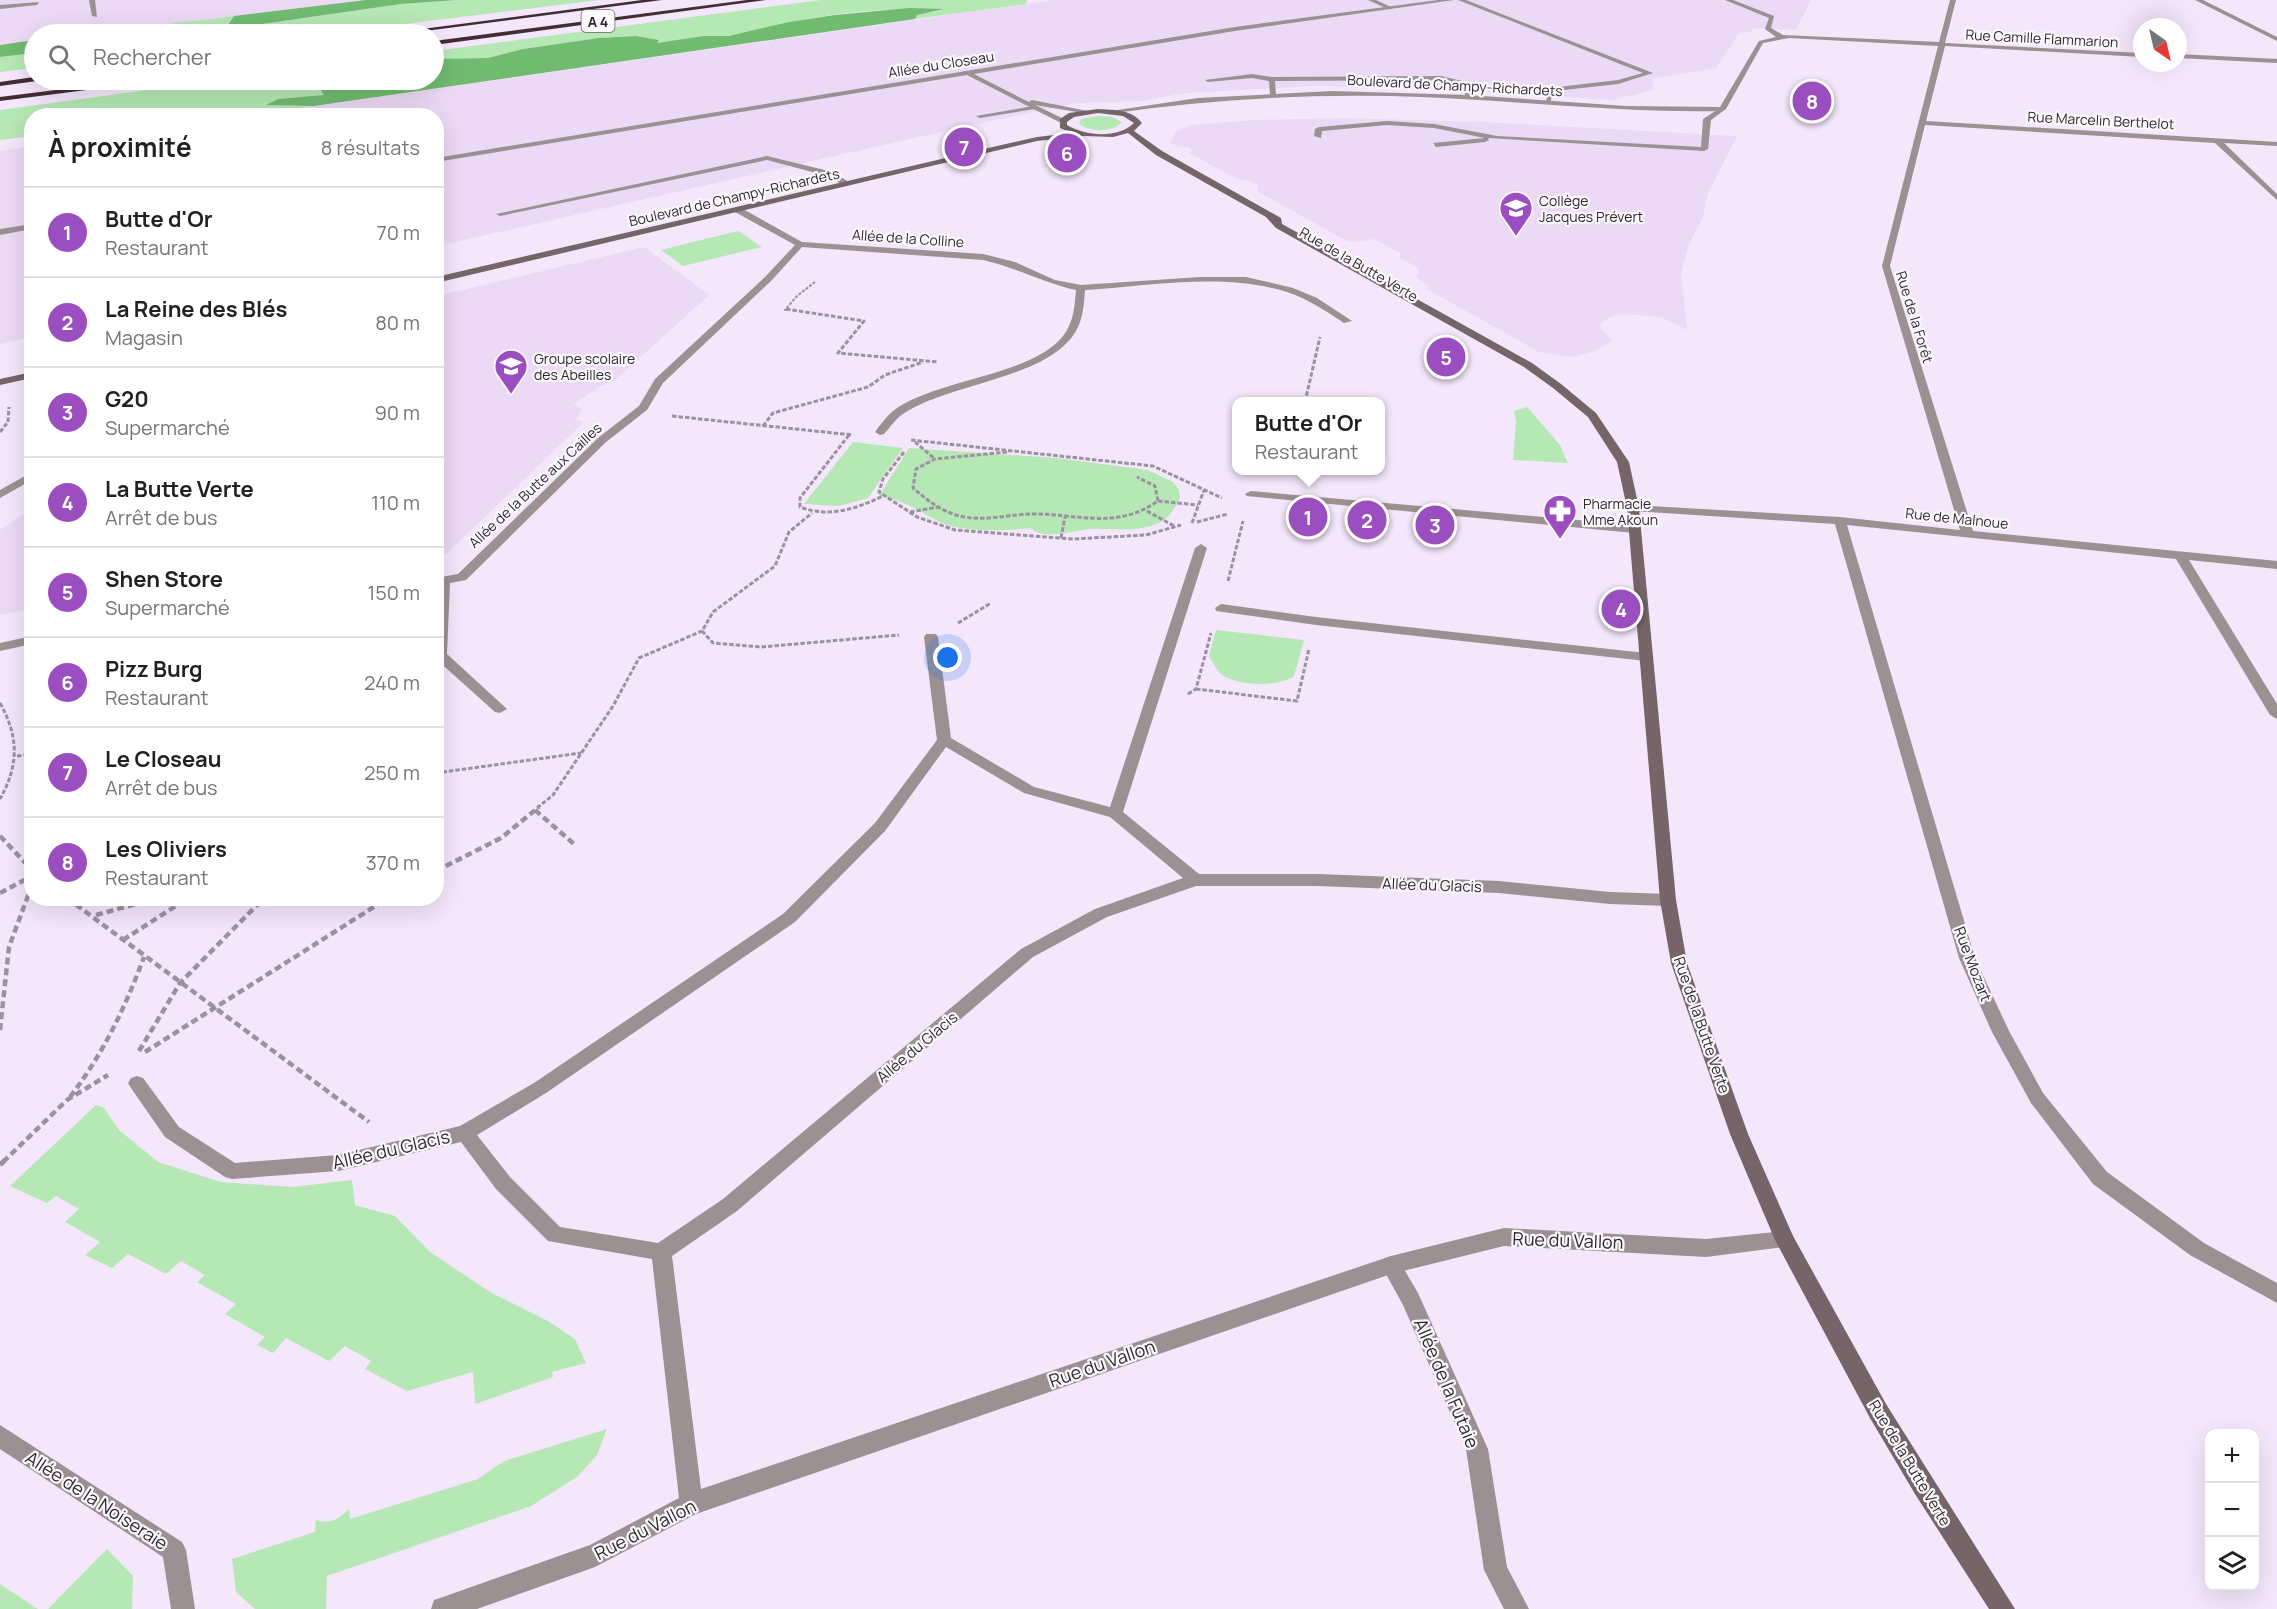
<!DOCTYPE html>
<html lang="fr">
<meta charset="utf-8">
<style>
:root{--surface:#fff;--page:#f6f6f6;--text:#202124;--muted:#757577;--line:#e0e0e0;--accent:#9b4ebf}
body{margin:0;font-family:Manrope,sans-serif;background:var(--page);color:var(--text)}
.controls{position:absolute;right:18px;bottom:18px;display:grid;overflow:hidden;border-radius:12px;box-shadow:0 6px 24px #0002}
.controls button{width:54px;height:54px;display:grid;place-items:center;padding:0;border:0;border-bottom:2px solid var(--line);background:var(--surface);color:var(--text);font:30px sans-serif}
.compass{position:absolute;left:2133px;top:18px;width:54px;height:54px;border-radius:50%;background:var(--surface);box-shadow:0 6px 24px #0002;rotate:146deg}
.you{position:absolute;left:948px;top:658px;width:21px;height:21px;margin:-15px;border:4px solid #fff;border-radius:50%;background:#1a73e8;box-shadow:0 0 0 9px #1a73e833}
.badge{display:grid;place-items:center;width:39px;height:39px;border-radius:50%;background:var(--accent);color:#fff;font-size:20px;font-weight:700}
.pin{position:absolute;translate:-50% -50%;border:3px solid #fff;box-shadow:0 2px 6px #0006}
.popup{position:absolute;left:1232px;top:397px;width:153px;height:78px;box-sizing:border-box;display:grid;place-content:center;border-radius:12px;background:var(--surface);filter:drop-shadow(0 2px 4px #0005);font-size:20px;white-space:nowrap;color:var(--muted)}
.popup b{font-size:22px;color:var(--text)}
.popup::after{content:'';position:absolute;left:50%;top:100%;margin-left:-12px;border:12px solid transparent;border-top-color:var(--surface)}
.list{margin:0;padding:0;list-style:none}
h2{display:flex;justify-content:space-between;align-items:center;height:78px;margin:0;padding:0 24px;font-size:26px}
h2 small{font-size:20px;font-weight:400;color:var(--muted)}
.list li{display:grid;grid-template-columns:39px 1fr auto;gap:18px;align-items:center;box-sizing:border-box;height:90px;padding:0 24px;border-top:2px solid var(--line)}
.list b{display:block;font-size:22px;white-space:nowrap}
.list p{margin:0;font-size:20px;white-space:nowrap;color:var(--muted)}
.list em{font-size:20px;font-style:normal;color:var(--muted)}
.icon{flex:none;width:33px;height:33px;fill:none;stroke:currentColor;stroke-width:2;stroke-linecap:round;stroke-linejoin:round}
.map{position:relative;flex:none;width:2277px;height:1609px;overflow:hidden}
.search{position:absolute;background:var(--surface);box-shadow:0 6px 24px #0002;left:24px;top:24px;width:420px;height:66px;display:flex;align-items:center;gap:15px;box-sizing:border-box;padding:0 21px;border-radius:33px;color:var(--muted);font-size:22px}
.panel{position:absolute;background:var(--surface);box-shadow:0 6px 24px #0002;left:24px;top:108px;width:420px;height:798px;border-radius:24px}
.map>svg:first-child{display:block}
.built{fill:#ecd9f5}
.green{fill:#b6e8b5}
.forest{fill:#71bb71}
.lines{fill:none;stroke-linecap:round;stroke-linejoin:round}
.path-far3{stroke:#9b91a0;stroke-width:2;stroke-dasharray:3 1.5;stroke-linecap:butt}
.path-far2{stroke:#9b91a0;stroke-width:3;stroke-dasharray:4.5 2;stroke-linecap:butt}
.path-far1{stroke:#9b91a0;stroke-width:4.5;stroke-dasharray:7 4;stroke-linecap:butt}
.path{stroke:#9b91a0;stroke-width:5;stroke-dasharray:8 4.5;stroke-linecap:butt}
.lane{fill:#9c9093;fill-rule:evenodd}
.street{fill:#9c9093;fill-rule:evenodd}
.secondary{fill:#756568;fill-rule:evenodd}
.highway{fill:#422d33;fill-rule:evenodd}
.labels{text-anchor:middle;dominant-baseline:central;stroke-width:4.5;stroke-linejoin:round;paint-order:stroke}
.shield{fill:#fbf8fc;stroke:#6b666c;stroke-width:1.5}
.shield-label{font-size:14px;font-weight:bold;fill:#2d282f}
.far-street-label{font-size:14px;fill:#2d282f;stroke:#fbf8fc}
.far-poi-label{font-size:14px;fill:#2d282f;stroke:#fbf8fc;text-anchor:start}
.street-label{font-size:15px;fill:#2d282f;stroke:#fbf8fc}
.near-street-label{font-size:18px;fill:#2d282f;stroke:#fbf8fc}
</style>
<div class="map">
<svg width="2277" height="1609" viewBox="0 0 2277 1609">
<rect width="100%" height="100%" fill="#f4e6fb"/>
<g class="built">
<polygon points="0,0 366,0 82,34 34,34 34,40 0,45"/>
<polygon points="1053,0 1811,0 1796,30 1755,28 1750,32 1739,33 1716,68 1652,79 1654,90 1612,100 1468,91 1319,86 1185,93 1144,101 1077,103 963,127 437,246 436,116 247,116"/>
<polygon points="1343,118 1481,122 1737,136 1708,193 1703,217 1689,244 1681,273 1687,330 1661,317 1626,314 1610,317 1601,323 1601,330 1613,340 1593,352 1572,357 1539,352 1427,289 1429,287 1417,277 1419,270 1417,267 1400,258 1400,253 1374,239 1356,242 1345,240 1257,191 1259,186 1249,180 1237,179 1189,153 1193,150 1188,147 1179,147 1170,143 1176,131 1191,125 1255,120"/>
<polygon points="31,146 31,337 0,344 0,151"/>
<polygon points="644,247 709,295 614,381 599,387 574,404 581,410 576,420 584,422 446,554 437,553 437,296"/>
<polygon points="31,508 31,609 0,615 0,530"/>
</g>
<g class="green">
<polygon points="457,0 599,0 322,34 82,34 234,16 229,25 255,25 401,4"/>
<path d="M 821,0 L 1027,0 L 1026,4 L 915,19 L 916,15 L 943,10 C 891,7 838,12 787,23 C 768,27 748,34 729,36 C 704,38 680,40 655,43 L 659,40 L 636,36 L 599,38 L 523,49 L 488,58 L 434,60 L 434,51 Z"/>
<polygon points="34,53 34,68 0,72 0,57"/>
<polygon points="221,80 397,80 351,89 353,84 319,88 325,95 278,99 267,105 314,106 247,115 186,115 185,110 167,110 131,115 32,116 31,136 0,140 0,110"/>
<path d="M 1098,116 L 1112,117 L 1122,122 C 1113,133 1090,132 1079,124 L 1081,119 Z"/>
<polygon points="738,231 762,247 683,266 661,250"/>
<polygon points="1527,407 1560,445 1568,463 1513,460 1516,422 1514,411"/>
<polygon points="853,442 903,448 868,498 839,506 804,504"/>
<path d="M 909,448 L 1056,458 L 1148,470 L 1173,482 L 1179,490 L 1180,498 C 1175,508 1169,518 1159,523 C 1137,533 1113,528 1089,529 C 1070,531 1047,541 1030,528 C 1005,531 960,533 938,521 C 919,511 901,499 879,496 Z"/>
<path d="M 1216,630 L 1304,640 L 1294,676 C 1278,688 1234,686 1220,673 C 1215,668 1212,661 1209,656 Z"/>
<polygon points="96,1105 104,1108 119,1130 158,1162 221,1182 292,1187 352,1180 355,1205 395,1216 430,1252 490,1292 548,1321 575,1339 586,1363 552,1372 553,1377 475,1404 473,1372 407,1391 365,1369 371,1361 345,1346 329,1361 286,1338 273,1353 257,1345 265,1337 225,1314 236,1304 197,1282 205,1275 181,1261 166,1274 128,1254 112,1268 85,1255 100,1242 65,1222 79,1209 56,1196 47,1203 10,1186"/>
<path d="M 607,1429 L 597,1455 L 577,1477 L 531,1506 L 327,1576 L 326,1609 L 255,1609 L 236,1592 L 232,1559 L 315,1532 L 316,1520 C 330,1525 339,1519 349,1509 L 350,1519 L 478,1479 L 504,1461 Z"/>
<polygon points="107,1549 133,1576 132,1609 48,1609"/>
<polygon points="0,1584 38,1609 0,1609"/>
</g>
<g class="forest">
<polygon points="366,0 457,0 401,4 255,25 228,25 234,16"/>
<polygon points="909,8 944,9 917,15 915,19 314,106 266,105 278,99 324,95 319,88 333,82 353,83 352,89 397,80 434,80 434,60 438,59 488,58 523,49 599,38 636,36 659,40 657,43 704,36 729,36 789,22 835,15"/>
<polygon points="34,40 34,53 0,57 0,45"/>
</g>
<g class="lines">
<polyline class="path-far3" points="787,310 785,310 797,296 815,282"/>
<g class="path-far2">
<polyline points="786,309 864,321 838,353 938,362"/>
<polyline points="1271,402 1294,402"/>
<polyline points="1305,402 1320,337"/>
<polyline points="672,416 853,435"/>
<polyline points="763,426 773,413 868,387 885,375 923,362"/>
<polyline points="0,432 8,422 9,407"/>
<path d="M 849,435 L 800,498 L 800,507 C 829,518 856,509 883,496"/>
<polyline points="911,440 1153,466 1222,498"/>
<polyline points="915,442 935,459"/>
<polyline points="904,452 883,479 879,492 917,517 955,530 1073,539 1146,535 1181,525"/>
<path d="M 1007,452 L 935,459 L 916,469 L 913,488 C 927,500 942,512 960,516 C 984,522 1009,514 1033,514 C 1080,514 1116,530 1158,501 L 1155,486 L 1137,477"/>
<polyline points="1158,501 1198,505"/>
<polyline points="1147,511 1174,526"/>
<polyline points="910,512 938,507"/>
<polyline points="1197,522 1228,514"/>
<polyline points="1192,523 1204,490"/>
<polyline points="1061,538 1065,517"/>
<polyline points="1228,581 1243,521"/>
<polyline points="958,623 991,603"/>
<polyline points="702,631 713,643 761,647 899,635"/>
<polyline points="1196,689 1297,701 1309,649"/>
<polyline points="1188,694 1196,689 1211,633"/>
<path d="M 0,703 C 19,737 19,765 0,799"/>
<polyline points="17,756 32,754"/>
<polyline points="436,773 581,753"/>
<polyline points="537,808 553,795 613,706 639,658 702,631 713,612 775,566 789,532 812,513"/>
</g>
<g class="path-far1">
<polyline points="535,810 574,844"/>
<polyline points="0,836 32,870"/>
<polyline points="436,871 501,838 539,807"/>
<polyline points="0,893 32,876"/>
<polyline points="67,898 369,1122"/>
<polyline points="96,915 158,898"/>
<polyline points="123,940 188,898"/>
<polyline points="0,1030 9,947 32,885"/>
<polyline points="139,1051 180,983 264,898"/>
<polyline points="145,1052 388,898"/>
<path d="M 70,1097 C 103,1054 125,1008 144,957"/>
<polyline points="3,1162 67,1100 108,1075"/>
</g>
<polyline class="path" points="0,1165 5,1160"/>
<g class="lane">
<polygon points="89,0 95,0 97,17 92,16"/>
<polygon points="1368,0 1376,0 1393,8 1388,9"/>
<polygon points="1458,0 1466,0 1653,73 1618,84 1555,91 1549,104 1545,104 1550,88 1618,80 1643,73"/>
<polygon points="39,2 37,5 0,9 0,5"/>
<path d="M 1252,74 L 1272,77 L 1441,76 L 1462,81 L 1471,91 L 1471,97 L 1466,98 C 1463,84 1455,83 1441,80 L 1275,81 L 1276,95 L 1273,97 L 1270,95 L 1269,81 L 1252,78 L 1208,82 L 1205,80 Z"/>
<polygon points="1033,106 1035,109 980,118 976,116"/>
<polygon points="1720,108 1726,109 1711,120 1708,149 1704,151 1488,138 1489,140 1485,142 1436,147 1433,143 1485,138 1434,128 1387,125 1322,131 1321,138 1314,136 1315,129 1319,127 1387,121 1434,124 1497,136 1701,147 1703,119"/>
<polygon points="767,156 833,172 852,184 845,186 827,176 767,160 500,216 496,214"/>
<polygon points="1391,1256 1398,1259 1418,1293 1488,1449 1507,1567 1529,1609 1504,1609 1484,1570 1466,1449 1403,1305 1381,1265 1384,1259"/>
</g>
<g class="street">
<polygon points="1438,0 1454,0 1235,31 974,74 1029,102 1032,100 1093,112 1089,114 1035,105 1066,120 1063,124 967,75 436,162 436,158 1235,27"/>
<path d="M 1725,0 L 1733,0 L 1774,16 L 1771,28 L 1783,35 L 1939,42 L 1950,0 L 1956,0 L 1945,43 L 2142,53 L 2142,57 L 1945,46 L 1926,121 L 2277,142 L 2277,146 L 2224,143 L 2277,194 L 2277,200 L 2215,143 L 1925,125 L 1890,266 L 1973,531 L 2277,561 L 2277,569 L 2189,560 L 2277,704 L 2277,719 L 2270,715 L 2176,559 L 1847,525 L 1975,958 L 2009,1031 L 2043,1093 L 2107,1172 L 2204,1243 L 2277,1283 L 2277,1303 L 2190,1255 L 2093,1184 L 2031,1103 L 1992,1032 L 1959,958 L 1835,524 L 1633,511 L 1627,508 L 1633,505 L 1840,517 L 1960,530 L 1882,266 L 1938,46 L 1789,38 L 1763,43 L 1726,109 L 1722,111 C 1621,113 1522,101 1422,97 C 1316,93 1212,99 1108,114 L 1104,112 L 1198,98 L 1332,91 L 1467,95 L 1626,106 L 1720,107 L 1759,41 L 1776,37 L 1765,29 L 1769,18 Z"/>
<polygon points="2195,0 2203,0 2277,37 2277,41"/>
<polygon points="2178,54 2277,59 2277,63 2178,58"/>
<path d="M 735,208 L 741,208 L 802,242 L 983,254 L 1015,262 L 1055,280 L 1081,285 L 1200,277 L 1246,277 L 1293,288 L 1317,298 L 1352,321 L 1344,323 C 1326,311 1308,299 1287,292 C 1224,272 1150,286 1085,290 C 1084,304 1083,319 1076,331 C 1048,379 949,383 903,414 C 895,419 890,428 884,434 L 880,435 L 875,432 C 880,425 886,417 893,411 C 935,378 1041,376 1067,330 C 1074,318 1075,303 1076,290 C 1044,283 1015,267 983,260 L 802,247 L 771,281 L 663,383 L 647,410 L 606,442 L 466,580 L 450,583 L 447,654 L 507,709 L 500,713 L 495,712 L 436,659 L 436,578 L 458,574 L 598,438 L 639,406 L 655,379 L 765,277 L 795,245 L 735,212 Z"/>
<polygon points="32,224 32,229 0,235 0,229"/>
<polygon points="32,472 32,480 0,498 0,490"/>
<polygon points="1251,491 1634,525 1640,529 1634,533 1247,496 1245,494"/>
<path d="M 1201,544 L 1207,548 L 1123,812 L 1199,874 L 1318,874 L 1499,881 L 1610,892 L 1668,894 L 1674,896 L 1676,900 L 1674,904 L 1668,906 L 1610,904 L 1499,893 L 1318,886 L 1196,886 L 1107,917 L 1033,957 L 737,1211 L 672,1256 L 701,1489 L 1391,1256 L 1504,1228 L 1706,1239 L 1785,1231 L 1792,1234 L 1795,1240 L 1792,1246 L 1706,1257 L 1504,1246 L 1391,1274 L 696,1514 L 595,1567 L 477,1609 L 431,1609 L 434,1600 L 443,1597 L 590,1545 L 679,1498 L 652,1259 L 548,1241 L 496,1189 L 461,1142 L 338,1171 L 232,1179 L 225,1177 L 165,1137 L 131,1088 L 128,1083 L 131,1078 L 137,1076 L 143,1078 L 179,1127 L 235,1163 L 338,1155 L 460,1126 L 534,1083 L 783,914 L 875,823 L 937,740 L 924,637 L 926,634 L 936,634 L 938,637 L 951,738 L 1034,787 L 1110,807 L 1195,548 ZM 946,747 L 1024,793 L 1110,817 L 1183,878 L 1095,909 L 1021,949 L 723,1199 L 658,1243 L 560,1227 L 510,1177 L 477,1135 L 546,1093 L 795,922 L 885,831 Z"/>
<polygon points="1221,604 1316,617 1646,653 1653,657 1646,661 1316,625 1216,611 1215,608"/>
<polygon points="32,636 32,644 0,651 0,643"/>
<polygon points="0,1425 182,1542 186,1550 195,1609 171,1609 163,1557 0,1449"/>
</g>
<g class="secondary">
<path d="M 1098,109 C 1114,110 1131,109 1142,123 L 1134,131 L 1162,151 L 1281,218 L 1282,224 L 1532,363 L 1561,384 L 1596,413 L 1629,462 L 1639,508 L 1676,900 L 1687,963 L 1748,1134 L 1793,1236 L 1886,1404 L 2015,1609 L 1989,1609 L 1915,1494 L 1870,1418 L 1775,1240 L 1730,1134 L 1671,963 L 1660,900 L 1627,508 L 1617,462 L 1588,417 L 1553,388 L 1524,367 L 1276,228 L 1266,217 L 1156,155 L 1128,133 L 1113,137 L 1084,136 L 1037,141 L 436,283 L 436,277 L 997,146 L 1037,137 L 1072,133 L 1060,128 L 1060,119 L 1069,113 ZM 1098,113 L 1123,116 L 1134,123 C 1118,139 1085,136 1067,125 L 1067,122 L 1074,117 Z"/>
<polygon points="32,372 32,378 0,385 0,379"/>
</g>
<g class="highway">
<polygon points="642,0 662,0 402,34 384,34"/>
<polygon points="747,0 766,0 434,45 434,41"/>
<polygon points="34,77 37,81 0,86 0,82"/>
<polygon points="135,80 154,80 150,82 0,101 0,97"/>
</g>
</g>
<defs>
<g id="school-pin" transform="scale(1.725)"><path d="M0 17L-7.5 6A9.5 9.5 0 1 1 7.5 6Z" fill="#9b4ebf" stroke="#fbf8fc"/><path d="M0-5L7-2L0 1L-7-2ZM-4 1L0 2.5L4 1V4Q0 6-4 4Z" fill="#fff"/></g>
<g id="pharmacy-pin" transform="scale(1.725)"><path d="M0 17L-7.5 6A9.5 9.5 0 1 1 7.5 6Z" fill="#9b4ebf" stroke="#fbf8fc"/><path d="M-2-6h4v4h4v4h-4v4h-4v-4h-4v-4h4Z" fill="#fff"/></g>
</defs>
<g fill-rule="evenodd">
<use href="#school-pin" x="1516" y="208"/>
<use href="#school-pin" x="511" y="366"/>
<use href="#pharmacy-pin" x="1560" y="511"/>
</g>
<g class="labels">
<rect class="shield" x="581.5" y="10" width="33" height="22" rx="4.5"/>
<g class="shield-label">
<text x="598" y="21">A 4</text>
</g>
<g class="far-street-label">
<text transform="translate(2042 38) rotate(3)">Rue Camille Flammarion</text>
<text transform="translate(941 64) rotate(-9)">Allée du Closeau</text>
<text transform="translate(1455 85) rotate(3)">Boulevard de Champy-Richardets</text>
<text transform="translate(2101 120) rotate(3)">Rue Marcelin Berthelot</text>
<text transform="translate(734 197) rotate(-13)">Boulevard de Champy-Richardets</text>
<text transform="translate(908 238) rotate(4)">Allée de la Colline</text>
<text transform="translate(1359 264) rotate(30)">Rue de la Butte Verte</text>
<text transform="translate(1915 317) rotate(73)">Rue de la Forêt</text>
<text transform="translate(535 485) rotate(-43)">Allée de la Butte aux Cailles</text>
<text transform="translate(1957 518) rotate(6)">Rue de Malnoue</text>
</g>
<g class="far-poi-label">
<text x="1539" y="200">Collège<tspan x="1539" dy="16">Jacques Prévert</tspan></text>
<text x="534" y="358">Groupe scolaire<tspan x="534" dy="16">des Abeilles</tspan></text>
<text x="1583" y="503">Pharmacie<tspan x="1583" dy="16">Mme Akoun</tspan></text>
</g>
<g class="street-label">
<text transform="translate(1432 885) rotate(2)">Allée du Glacis</text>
<text transform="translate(1973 964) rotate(69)">Rue Mozart</text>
<text transform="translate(1702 1025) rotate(71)">Rue de la Butte Verte</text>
<text transform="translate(917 1047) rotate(-40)">Allée du Glacis</text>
<text transform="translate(1910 1463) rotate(59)">Rue de la Butte Verte</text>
</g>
<g class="near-street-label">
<text transform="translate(391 1149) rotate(-13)">Allée du Glacis</text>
<text transform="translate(1568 1240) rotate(2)">Rue du Vallon</text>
<text transform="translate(1102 1363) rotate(-19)">Rue du Vallon</text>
<text transform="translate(1447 1383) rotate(67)">Allée de la Futaie</text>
<text transform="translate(97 1500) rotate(33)">Allée de la Noiseraie</text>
<text transform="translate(645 1529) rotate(-27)">Rue du Vallon</text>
</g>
</g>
</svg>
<div class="controls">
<button>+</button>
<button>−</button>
<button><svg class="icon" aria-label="layers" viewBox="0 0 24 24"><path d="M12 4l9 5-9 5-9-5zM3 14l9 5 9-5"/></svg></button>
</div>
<svg class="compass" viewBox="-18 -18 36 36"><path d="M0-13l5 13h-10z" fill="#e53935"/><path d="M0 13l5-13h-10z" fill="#757577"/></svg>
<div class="you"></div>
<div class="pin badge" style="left:1308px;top:517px">1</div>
<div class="popup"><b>Butte d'Or</b>Restaurant</div>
<div class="pin badge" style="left:1367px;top:520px">2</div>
<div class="pin badge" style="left:1435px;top:525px">3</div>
<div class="pin badge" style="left:1621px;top:609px">4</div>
<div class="pin badge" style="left:1446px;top:357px">5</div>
<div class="pin badge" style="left:1067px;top:153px">6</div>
<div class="pin badge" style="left:964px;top:147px">7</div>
<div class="pin badge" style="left:1812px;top:101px">8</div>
<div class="search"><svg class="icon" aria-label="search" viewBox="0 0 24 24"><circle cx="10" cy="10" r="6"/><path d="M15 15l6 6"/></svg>Rechercher</div>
<section class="panel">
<h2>À proximité<small>8 résultats</small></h2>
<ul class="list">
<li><span class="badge">1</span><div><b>Butte d'Or</b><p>Restaurant</p></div><em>70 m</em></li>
<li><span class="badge">2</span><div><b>La Reine des Blés</b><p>Magasin</p></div><em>80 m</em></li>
<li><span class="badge">3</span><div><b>G20</b><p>Supermarché</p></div><em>90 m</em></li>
<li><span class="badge">4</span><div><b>La Butte Verte</b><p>Arrêt de bus</p></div><em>110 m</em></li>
<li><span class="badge">5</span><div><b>Shen Store</b><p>Supermarché</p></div><em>150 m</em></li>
<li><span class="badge">6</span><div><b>Pizz Burg</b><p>Restaurant</p></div><em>240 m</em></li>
<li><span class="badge">7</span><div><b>Le Closeau</b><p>Arrêt de bus</p></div><em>250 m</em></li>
<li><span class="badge">8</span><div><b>Les Oliviers</b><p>Restaurant</p></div><em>370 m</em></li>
</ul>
</section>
</div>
